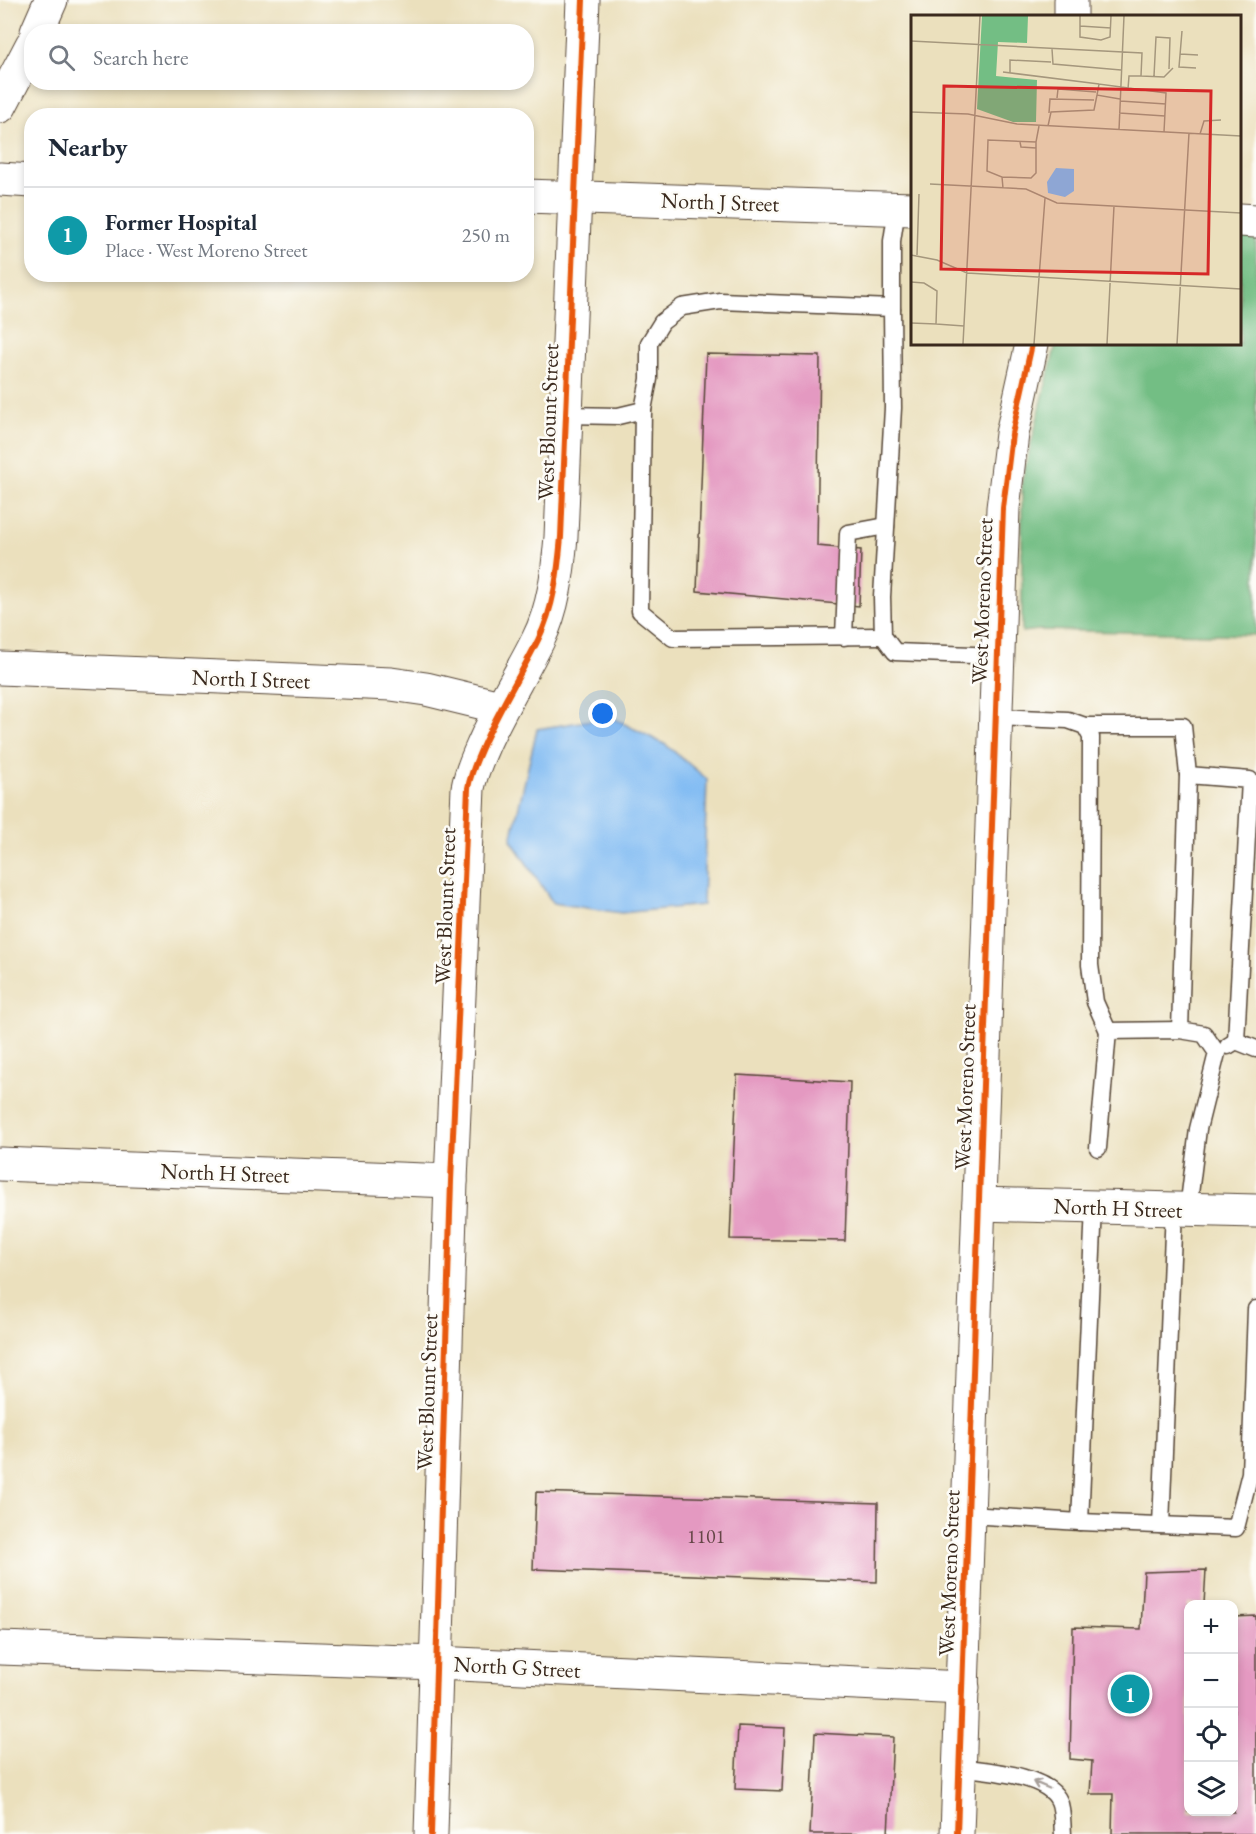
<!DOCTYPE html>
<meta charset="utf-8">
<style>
:root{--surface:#fff;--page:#f2f2f3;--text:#1f2937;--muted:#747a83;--line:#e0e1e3;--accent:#2563eb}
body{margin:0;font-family:"EB Garamond",serif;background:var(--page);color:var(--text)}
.controls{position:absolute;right:18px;bottom:18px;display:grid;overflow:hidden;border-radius:12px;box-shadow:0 3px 9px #0003}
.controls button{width:54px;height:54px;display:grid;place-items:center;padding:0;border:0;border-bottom:2px solid var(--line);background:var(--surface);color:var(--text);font:30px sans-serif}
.you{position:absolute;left:603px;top:714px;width:21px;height:21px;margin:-15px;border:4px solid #fff;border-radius:50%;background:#1a73e8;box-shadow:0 0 0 9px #1a73e833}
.badge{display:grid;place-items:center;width:39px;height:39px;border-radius:50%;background:var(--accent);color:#fff;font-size:20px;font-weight:700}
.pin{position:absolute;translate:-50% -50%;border:3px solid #fff;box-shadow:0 2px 6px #0006}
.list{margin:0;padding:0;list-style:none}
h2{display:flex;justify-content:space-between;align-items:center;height:78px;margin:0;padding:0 24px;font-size:26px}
h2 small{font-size:20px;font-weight:400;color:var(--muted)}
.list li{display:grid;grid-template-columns:39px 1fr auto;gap:18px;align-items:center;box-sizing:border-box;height:96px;padding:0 24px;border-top:2px solid var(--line)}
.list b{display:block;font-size:22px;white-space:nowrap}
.list p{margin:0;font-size:20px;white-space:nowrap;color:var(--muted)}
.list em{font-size:20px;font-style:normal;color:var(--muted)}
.icon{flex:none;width:33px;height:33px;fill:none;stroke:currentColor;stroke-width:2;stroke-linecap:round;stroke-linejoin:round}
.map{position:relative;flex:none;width:1256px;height:1834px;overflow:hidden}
.search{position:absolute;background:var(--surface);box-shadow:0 3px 9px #0003;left:24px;top:24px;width:510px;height:66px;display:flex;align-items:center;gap:15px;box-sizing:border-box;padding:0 21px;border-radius:24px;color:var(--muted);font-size:22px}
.panel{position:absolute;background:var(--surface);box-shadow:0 3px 9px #0003;left:24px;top:108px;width:510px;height:174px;border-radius:24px}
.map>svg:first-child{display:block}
.forest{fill:#73be84;stroke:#577451;stroke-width:1.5}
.water{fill:#82bcf3;stroke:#5e7388;stroke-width:1.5}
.building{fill:#e499c1}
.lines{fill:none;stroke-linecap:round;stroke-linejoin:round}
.service-casing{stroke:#554536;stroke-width:19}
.minor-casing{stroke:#554536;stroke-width:35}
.tertiary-casing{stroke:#554536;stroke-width:35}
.service{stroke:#fff;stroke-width:16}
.minor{stroke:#fff;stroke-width:33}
.tertiary{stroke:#fff;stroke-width:33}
.cycleway-casing{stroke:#fdfcf7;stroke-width:10}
.cycleway{stroke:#e8590c;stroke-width:6}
.oneway{stroke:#a79f9a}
.labels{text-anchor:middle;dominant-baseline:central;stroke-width:5;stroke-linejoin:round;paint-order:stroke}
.number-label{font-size:20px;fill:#654647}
.street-label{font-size:22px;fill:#3b2a1e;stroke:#fdfcf7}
.inset-road{fill:none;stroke:#a5977d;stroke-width:1.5}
.view{fill:#d62828;fill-opacity:0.15;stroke:#d62828;stroke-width:3}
.inset-edge{fill:none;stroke:#3b2a1e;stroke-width:3}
</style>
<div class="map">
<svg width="1256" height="1834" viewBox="0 0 1256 1834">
<rect width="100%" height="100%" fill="#fdfcf7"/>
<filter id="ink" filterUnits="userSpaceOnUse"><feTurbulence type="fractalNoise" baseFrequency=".0167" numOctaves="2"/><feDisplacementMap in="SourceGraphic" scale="12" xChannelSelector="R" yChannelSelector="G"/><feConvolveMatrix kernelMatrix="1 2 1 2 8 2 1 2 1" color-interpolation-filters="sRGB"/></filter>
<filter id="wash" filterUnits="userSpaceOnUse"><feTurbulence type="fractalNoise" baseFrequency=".008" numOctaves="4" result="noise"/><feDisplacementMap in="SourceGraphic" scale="24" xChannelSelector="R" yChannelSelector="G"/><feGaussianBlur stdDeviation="1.35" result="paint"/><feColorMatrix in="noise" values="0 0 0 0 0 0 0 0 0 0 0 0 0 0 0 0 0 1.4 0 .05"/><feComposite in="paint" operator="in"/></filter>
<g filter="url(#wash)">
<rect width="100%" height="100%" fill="#ebe0bd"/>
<polygon class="forest" points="1240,234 1256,234 1256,635 1039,630 1022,632 1022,480 1056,344 1240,344"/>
<polygon class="water" points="611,717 666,745 707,779 703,905 621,913 553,903 511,840 537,729"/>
<g id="blocks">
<g class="building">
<polygon points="706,354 820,356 817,546 861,550 859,606 697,591"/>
<polygon points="737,1075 850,1082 845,1241 730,1239"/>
<polygon points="536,1492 878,1503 877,1582 533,1569"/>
<polygon points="1206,1570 1204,1604 1188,1604 1188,1812 1234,1812 1234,1617 1256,1616 1256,1834 1112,1834 1113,1794 1090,1794 1092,1761 1070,1759 1073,1627 1141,1629 1144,1572"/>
<polygon points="738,1726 785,1728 782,1791 735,1789"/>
<polygon points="815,1733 893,1737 888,1834 810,1834"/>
</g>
</g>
</g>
<g filter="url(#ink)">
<use href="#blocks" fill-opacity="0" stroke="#554536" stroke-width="1.5"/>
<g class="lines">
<g class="service-casing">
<g id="service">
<polyline points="892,308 892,241 897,208"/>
<polyline points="643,410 640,611 673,638 883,636"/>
<polyline points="566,415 618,416 643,410 649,379 649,343 662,322 682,307 720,301 892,308 893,408 882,597 883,636 895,652 998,656"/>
<polyline points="844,637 848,533 886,526"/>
<polyline points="996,717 1068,720 1085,726 1091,737 1090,965 1095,1002 1108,1031 1180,1030 1204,1034 1217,1053 1198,1129 1188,1210"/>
<polyline points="1085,726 1183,726 1188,775 1180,1030"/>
<polyline points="1188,775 1250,780 1236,1041"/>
<polyline points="1228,1046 1236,1041 1256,1049"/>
<polyline points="1098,1148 1108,1031"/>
<polyline points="969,1515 1080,1522 1236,1528 1250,1473 1256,1309"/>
<polyline points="1080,1522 1094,1207"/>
<polyline points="1161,1525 1174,1209"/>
<path d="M 959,1767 C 986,1771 1047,1774 1059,1801 C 1063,1810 1062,1824 1063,1834"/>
</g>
</g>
<g class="minor-casing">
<g id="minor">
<polyline points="37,32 51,0"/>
<polyline points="0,106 32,45"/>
<polyline points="0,179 32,181"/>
<polyline points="526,196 912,209"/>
<polyline points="1240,220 1256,221"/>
<polyline points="0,668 391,684 426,689 500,707"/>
<polyline points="0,1164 451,1181"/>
<polyline points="979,1204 1256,1211"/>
<polyline points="0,1648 437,1663 963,1688"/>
<path d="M 431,1834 L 451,1181 L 468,788 C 471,771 478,757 485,741 C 501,706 521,674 538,640 C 554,608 558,571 561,537 L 583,0"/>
</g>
</g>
<g class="tertiary-casing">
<g id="tertiary">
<polyline points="1071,16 1071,0"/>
<polyline points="957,1834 1003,508 1012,434 1032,344"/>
</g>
</g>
<use href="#service" class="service"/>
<use href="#minor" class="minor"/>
<use href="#tertiary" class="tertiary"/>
<g class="cycleway-casing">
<g id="cycleway">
<path d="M 431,1834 L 451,1181 L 468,788 C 471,771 478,757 485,741 C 501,706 521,674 538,640 C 554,608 558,571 561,537 L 583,0"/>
<polyline points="957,1834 1003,508 1012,434 1032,344"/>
</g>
</g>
<use href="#cycleway" class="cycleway"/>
</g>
<defs><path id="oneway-shaft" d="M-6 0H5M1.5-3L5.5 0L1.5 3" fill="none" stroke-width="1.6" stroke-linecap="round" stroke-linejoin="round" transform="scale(1.5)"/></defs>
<use class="oneway" href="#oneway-shaft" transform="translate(1041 1785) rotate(-157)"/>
</g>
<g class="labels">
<g class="number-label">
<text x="706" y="1536">1101</text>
</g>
<g class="street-label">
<text transform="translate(720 202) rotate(2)">North J Street</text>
<text transform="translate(548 422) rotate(-88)">West Blount Street</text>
<text transform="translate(982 601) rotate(-88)">West Moreno Street</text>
<text transform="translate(251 679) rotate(2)">North I Street</text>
<text transform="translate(445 906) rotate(-88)">West Blount Street</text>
<text transform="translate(965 1087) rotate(-88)">West Moreno Street</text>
<text transform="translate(225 1173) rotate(2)">North H Street</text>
<text transform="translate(1118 1208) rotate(2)">North H Street</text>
<text transform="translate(427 1392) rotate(-88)">West Blount Street</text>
<text transform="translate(949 1573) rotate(-88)">West Moreno Street</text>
<text transform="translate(517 1667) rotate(3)">North G Street</text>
</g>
</g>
<g transform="translate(911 15)">
<rect width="330" height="330" fill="#ebe0bd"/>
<path d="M 71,1 L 117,1 L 116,28 L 87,27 L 85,61 L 126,65 L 125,107 L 102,107 L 66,94 Z" fill="#73be84"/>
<path d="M 145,153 L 163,154 L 163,176 L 154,182 L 137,178 L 136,167 Z" fill="#82bcf3"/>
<path class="inset-road" d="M 169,1 L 169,22 L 190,25 L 199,22 L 200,1M 169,11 L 200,13M 271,16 L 268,52 L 285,53M 0,26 L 231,38 L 230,61 L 218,61 L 217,74M 141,34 L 142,49 L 210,55M 269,39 L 287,40M 92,57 L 188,69M 99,58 L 99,45 L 140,47M 230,61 L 253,62 L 262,53M 243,61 L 245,22 L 259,23 L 258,54M 186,80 L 188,69 L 255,78 L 253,117M 146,83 L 147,74 L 185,77M 209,86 L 255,89M 0,97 L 57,99 L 106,109 L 330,121M 138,98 L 139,84 L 183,85M 208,98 L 254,101M 137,111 L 140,97 L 183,95 L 186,80 L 209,84M 208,115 L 213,1M 289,119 L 293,106 L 310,105M 109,127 L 110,132 L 125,133M 91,162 L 120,163 L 125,158 L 125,127M 19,169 L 115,174 L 146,188 L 330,198M 92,173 L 91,162 L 76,156 L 77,125 L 125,127 L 128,111M 0,240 L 26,245 L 56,258 L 330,274M 6,240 L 8,179M 0,267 L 13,268 L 26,276 L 25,309 L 0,308M 25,309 L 53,311M 52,329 L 69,1M 123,329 L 134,183M 196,329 L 203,191M 266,329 L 278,118"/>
<path class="view" d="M 33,71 L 300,76 L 297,259 L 30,254 Z"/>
<rect width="330" height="330" class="inset-edge"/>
</g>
</svg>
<div class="controls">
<button>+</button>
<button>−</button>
<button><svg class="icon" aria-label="locate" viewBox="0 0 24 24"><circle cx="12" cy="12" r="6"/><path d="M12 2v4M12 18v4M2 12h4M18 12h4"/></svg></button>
<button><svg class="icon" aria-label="layers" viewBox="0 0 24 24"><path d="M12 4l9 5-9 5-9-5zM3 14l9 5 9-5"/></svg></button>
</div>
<div class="you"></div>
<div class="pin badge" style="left:1130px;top:1694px;background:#0f9aa8">1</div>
<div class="search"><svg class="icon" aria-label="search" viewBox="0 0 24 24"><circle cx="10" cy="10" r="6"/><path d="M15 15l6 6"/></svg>Search here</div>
<section class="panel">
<h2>Nearby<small></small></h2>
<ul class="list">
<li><span class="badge" style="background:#0f9aa8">1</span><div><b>Former Hospital</b><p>Place · West Moreno Street</p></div><em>250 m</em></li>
</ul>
</section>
</div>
